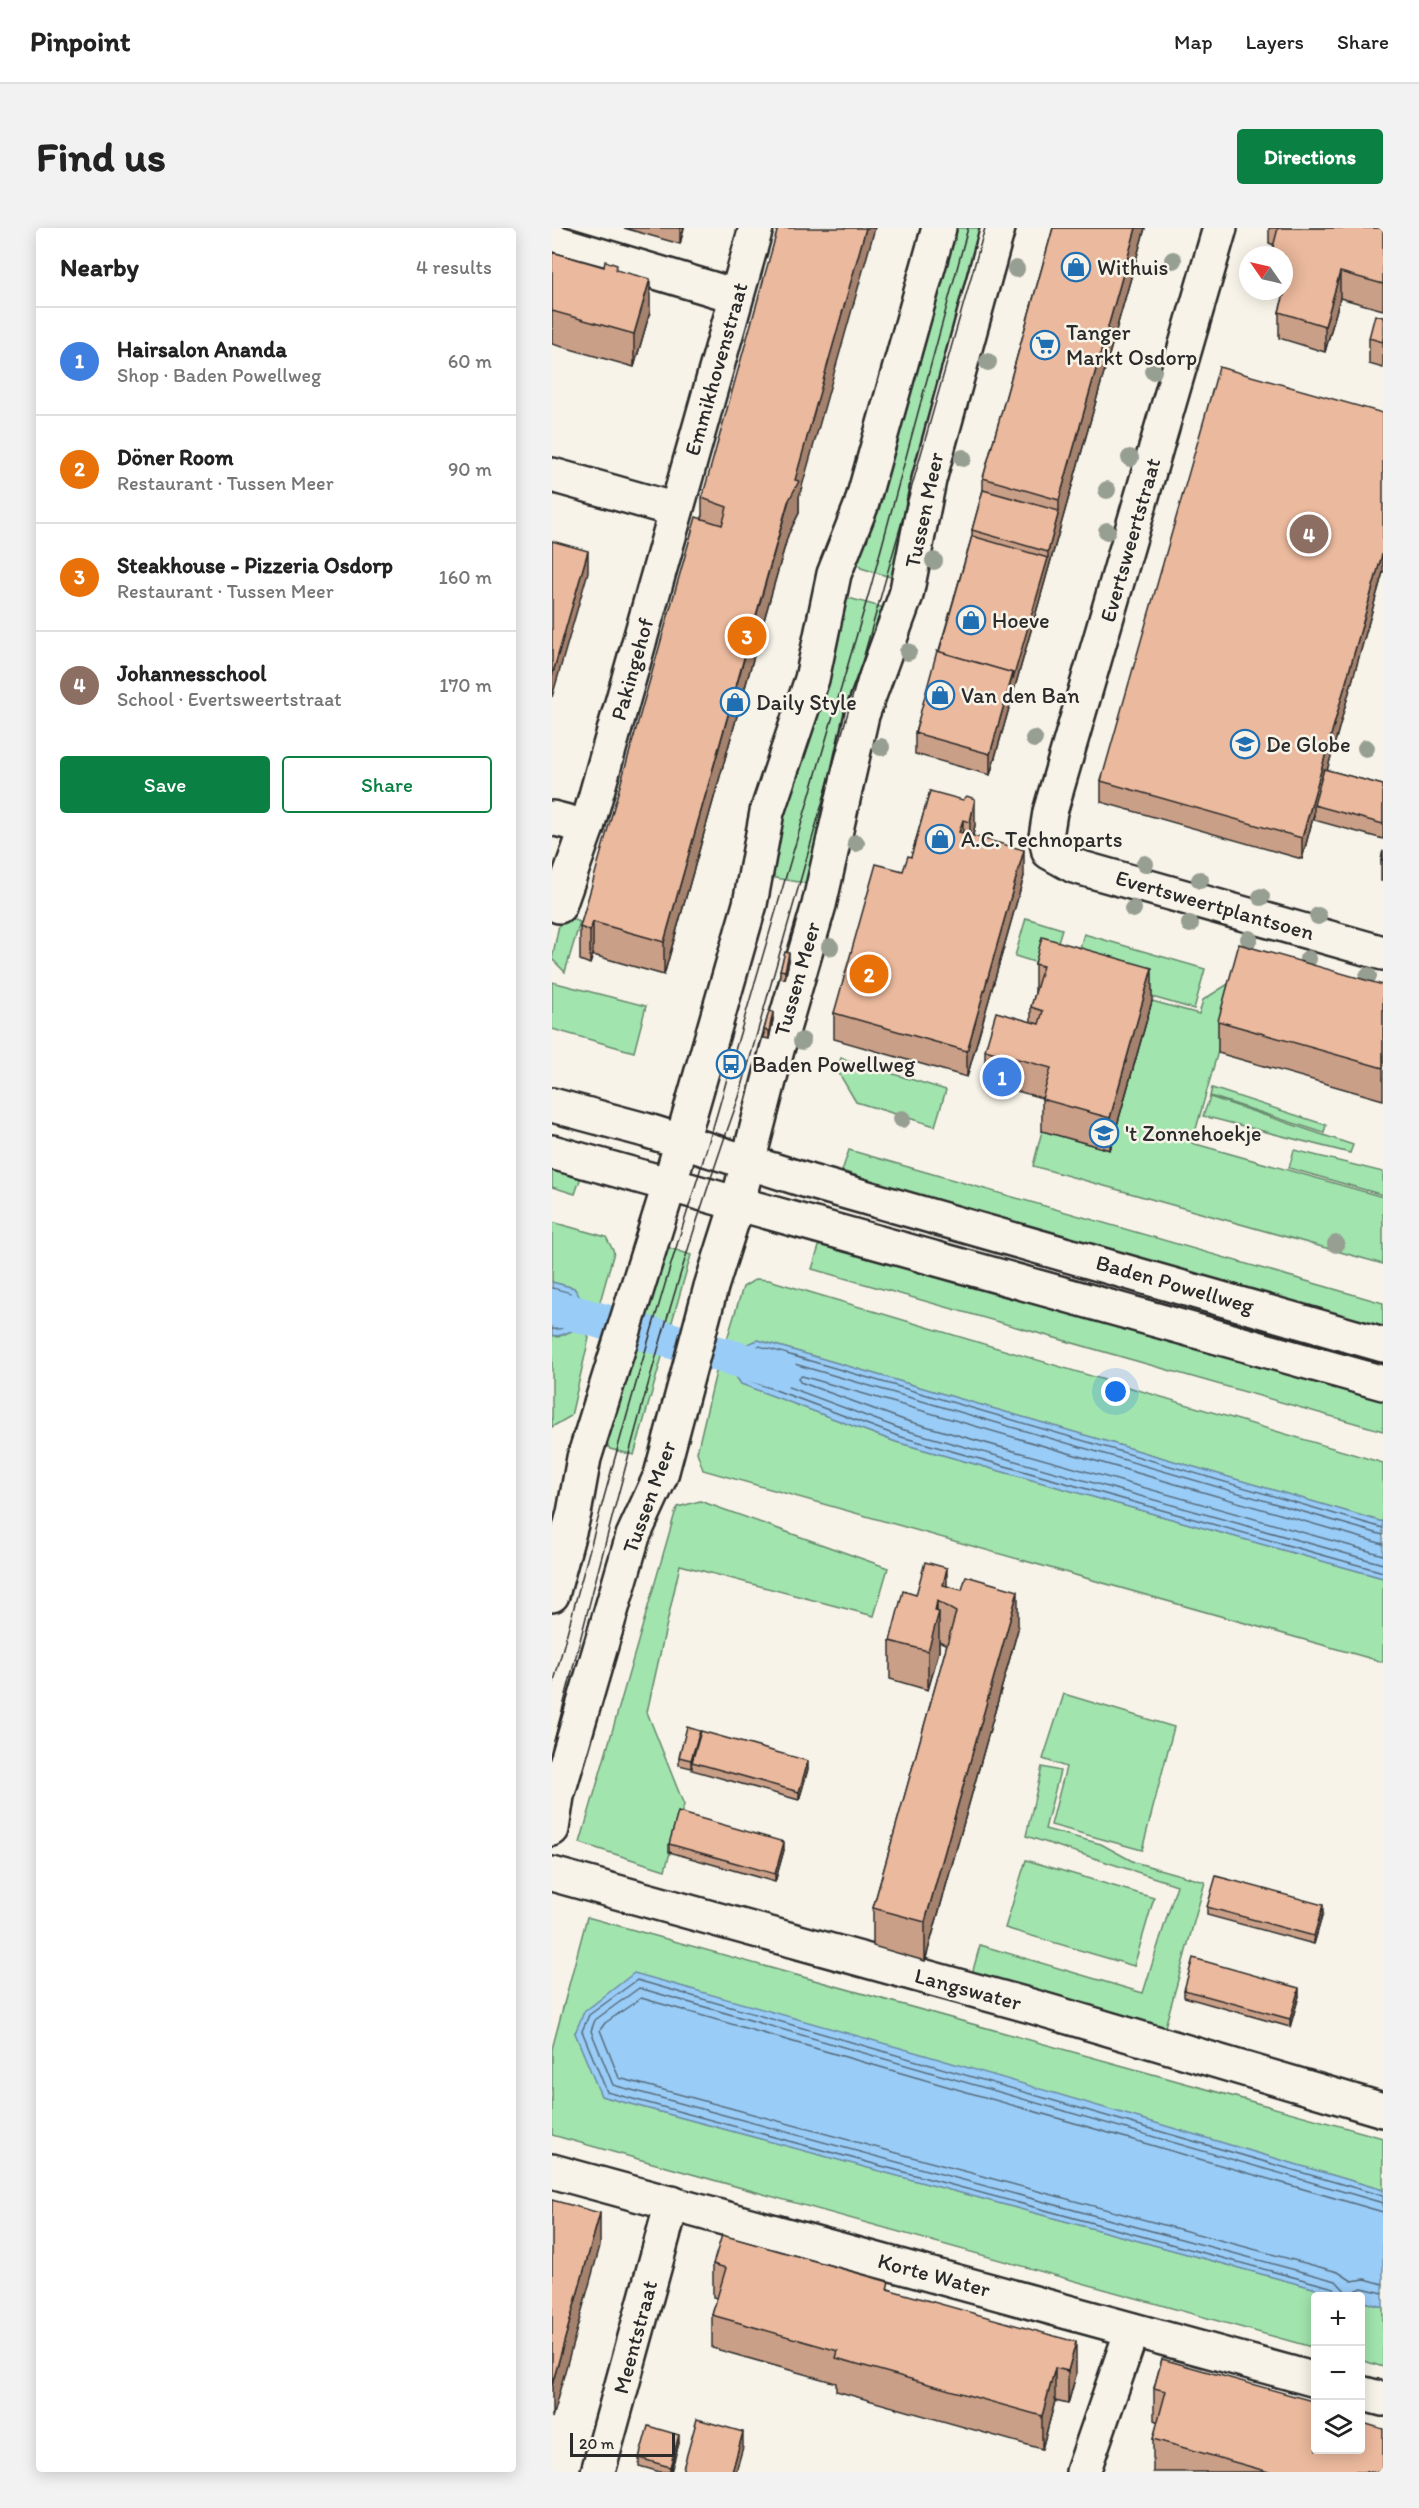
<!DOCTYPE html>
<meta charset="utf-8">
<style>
:root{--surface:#fff;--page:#f2f2f2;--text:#222;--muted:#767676;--line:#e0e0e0;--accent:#0b8043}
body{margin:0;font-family:Itim,sans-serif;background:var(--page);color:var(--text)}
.controls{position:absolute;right:18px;bottom:18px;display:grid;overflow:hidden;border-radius:6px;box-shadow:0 3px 15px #0003}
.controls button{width:54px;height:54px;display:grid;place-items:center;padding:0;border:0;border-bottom:2px solid var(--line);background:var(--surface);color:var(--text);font:30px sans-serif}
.compass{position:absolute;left:687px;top:18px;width:54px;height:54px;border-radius:50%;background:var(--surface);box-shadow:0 3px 15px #0003;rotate:304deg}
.scale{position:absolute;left:18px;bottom:15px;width:105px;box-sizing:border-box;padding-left:6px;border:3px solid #2b2b2b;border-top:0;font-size:16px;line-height:21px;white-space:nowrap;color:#2b2b2b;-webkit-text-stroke:4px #f7f3e8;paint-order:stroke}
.you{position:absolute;left:564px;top:1164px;width:21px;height:21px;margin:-15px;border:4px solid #fff;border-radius:50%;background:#1a73e8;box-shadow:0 0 0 9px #1a73e833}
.badge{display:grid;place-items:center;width:39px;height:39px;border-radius:50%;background:var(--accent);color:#fff;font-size:20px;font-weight:700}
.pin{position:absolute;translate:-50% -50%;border:3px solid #fff;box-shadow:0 2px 6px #0006}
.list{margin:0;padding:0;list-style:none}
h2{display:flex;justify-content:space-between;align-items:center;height:78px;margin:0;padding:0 24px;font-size:26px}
h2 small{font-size:20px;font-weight:400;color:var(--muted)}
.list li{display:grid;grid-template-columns:39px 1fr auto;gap:18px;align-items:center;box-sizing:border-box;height:108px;padding:0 24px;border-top:2px solid var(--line)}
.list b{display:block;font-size:22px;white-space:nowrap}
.list p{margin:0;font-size:20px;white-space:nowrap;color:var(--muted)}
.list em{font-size:20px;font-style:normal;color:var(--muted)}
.actions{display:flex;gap:12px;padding:18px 24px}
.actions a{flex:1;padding:14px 0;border:2px solid var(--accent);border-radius:6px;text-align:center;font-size:21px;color:var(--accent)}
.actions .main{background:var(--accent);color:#fff}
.icon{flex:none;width:33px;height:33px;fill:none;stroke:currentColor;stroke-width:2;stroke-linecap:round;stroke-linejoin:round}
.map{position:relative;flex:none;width:831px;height:2244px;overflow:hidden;border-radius:6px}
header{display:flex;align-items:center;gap:36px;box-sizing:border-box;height:84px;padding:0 30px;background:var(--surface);border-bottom:2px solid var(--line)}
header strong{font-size:28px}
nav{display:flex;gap:33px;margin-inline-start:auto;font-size:21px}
.intro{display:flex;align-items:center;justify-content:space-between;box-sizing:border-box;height:144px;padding:0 36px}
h1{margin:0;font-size:42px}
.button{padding:15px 27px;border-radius:6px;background:var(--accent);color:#fff;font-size:21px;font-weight:700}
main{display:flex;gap:36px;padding:0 36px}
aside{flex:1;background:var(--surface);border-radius:6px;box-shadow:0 3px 15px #0003}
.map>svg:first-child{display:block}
.green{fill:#a1e4ae;stroke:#66886c;stroke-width:1.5}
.water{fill:#99ccf6;stroke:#6d8ca5;stroke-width:1.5}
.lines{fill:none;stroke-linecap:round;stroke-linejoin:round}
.shore{stroke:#576b7c;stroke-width:1.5}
.canal{stroke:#99ccf6;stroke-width:36}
.minor-casing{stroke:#2b2b2b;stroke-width:38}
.tertiary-casing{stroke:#2b2b2b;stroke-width:38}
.secondary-casing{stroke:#2b2b2b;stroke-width:38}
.minor{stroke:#f7f3e8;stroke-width:33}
.tertiary{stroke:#f7f3e8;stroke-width:33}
.secondary{stroke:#f7f3e8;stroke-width:33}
.tram{stroke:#2b2b2b;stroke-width:1.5}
.tree{fill:#979e92}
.wall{fill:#ca9f87;stroke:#2b2b2b;stroke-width:1.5}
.shaded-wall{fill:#a4826e;stroke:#2b2b2b;stroke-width:1.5}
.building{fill:#ebb99d;stroke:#2b2b2b;stroke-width:1.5}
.labels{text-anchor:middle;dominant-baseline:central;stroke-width:5;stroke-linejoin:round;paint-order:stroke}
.poi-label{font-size:22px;fill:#2b2b2b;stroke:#f7f3e8;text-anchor:start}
.street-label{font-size:22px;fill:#2b2b2b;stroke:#f7f3e8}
</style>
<header>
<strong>Pinpoint</strong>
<nav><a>Map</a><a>Layers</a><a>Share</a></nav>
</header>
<div class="intro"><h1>Find us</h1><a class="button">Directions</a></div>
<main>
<aside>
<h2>Nearby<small>4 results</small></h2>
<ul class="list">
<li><span class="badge" style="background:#3f7fe0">1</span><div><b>Hairsalon Ananda</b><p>Shop · Baden Powellweg</p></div><em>60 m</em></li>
<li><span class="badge" style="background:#e8710a">2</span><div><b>Döner Room</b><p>Restaurant · Tussen Meer</p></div><em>90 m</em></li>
<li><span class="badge" style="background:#e8710a">3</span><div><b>Steakhouse - Pizzeria Osdorp</b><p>Restaurant · Tussen Meer</p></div><em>160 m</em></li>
<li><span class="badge" style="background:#8d6e63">4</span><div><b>Johannesschool</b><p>School · Evertsweertstraat</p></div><em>170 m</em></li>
</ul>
<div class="actions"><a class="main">Save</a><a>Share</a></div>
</aside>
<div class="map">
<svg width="831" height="2244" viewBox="0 0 831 2244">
<rect width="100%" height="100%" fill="#f7f3e8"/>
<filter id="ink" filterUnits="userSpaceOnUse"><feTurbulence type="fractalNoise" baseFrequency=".0167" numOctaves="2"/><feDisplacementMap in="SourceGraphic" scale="12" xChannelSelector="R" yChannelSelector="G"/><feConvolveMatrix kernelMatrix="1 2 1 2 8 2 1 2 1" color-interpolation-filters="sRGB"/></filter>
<g filter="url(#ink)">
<g class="green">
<polygon points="397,0 435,0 345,351 309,340 304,334"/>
<polygon points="293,369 336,381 260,654 252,655 218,649 211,654 241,562"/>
<polygon points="9,687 28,694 13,744 0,731"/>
<polygon points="474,690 510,701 498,739 463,728"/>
<polygon points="532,706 653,741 642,781 520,746"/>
<polygon points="687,749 640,915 831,969 831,1036 481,938 490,903 558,922 600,773 647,786 651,772"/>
<polygon points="0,754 94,778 82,824 0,801"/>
<polygon points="289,830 394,862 383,898 304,874 285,842"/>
<polygon points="660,860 774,897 772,905 658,868"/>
<polygon points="658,869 801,917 798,925 651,888"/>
<polygon points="297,922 831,1075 831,1107 522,1019 290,943"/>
<polygon points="742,922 831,944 831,967 737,940"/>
<polygon points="0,938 30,946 23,966 0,959"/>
<polygon points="0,994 54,1009 62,1024 48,1074 34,1081 22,1060 0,1054"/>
<polygon points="269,1012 831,1167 831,1203 260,1041"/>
<polygon points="115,1019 139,1027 82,1227 58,1221 52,1212 101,1037"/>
<polygon points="204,1051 217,1052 831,1235 831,1294 206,1112 182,1121 175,1111 191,1059"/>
<polygon points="31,1098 37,1110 19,1188 0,1199 0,1107 6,1109"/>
<polygon points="177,1138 189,1156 344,1214 831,1350 831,1434 151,1242 145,1224 164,1144"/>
<polygon points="148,1273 336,1340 322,1388 128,1337 95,1484 132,1577 113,1642 28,1615 123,1285 126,1279"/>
<polygon points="512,1466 622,1499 590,1622 499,1597 514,1539 491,1531"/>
<polygon points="490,1539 508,1543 493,1601 549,1616 582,1634 653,1654 613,1799 420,1746 428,1717 591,1765 625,1657 474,1608"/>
<polygon points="474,1632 602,1670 582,1738 453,1700"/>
<polygon points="35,1689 831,1910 831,1962 110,1753 23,1804 50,1868 791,2068 764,2068 763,2120 0,1907 0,1821"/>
<polygon points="808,2073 831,2079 831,2139 809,2132"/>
</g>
<g class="water">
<path d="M 0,1054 L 22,1060 C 34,1079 46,1092 19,1103 C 12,1106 8,1109 0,1107 Z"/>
<polygon points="206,1112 831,1294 831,1350 344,1214 189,1156 177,1138 182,1121"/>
<polygon points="82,1745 366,1825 831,1962 831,2079 809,2073 808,2068 791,2068 49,1868 23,1805 32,1784"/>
</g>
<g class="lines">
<g class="shore">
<path d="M 0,1060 L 18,1065 L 29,1087 C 25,1097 10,1102 0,1101"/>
<polyline points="831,1300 207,1118 188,1126 184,1136 194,1151 346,1208 831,1344"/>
<polyline points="831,1307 208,1126 192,1134 199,1145 349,1201 831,1336"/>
<polyline points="831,1316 250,1148 246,1150 248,1154 352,1192 831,1327"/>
<polyline points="831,1975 87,1760 43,1792 39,1803 61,1857 784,2053 796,2066 810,2060 831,2065"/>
<polyline points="831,1984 89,1770 53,1795 48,1802 67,1850 786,2044 800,2053 813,2051 831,2056"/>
<polyline points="787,2068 782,2060 55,1864 30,1803 37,1787 85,1752 831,1968"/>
</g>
<polyline class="canal" points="0,1079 227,1143"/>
<g class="minor-casing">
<g id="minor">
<polyline points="668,0 498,584 494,609 497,624 522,638 831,725"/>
<polyline points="0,13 184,68"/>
<polyline points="0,247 124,282"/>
<polyline points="0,590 35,599 204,0"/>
<polyline points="7,678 35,599"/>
<polyline points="0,1367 22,1285 32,1230 117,958"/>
<polyline points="0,1601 5,1568 81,1308 109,1247 159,1059 185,977"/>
<polyline points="0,1646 479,1778 831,1882"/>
<polyline points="0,1943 764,2152"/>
<polyline points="808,2165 831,2171"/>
<polyline points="46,2244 120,1975"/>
<polyline points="531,2244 580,2102"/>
</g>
</g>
<g class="tertiary-casing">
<g id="tertiary">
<polyline points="117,958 198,676 215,584 260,451 282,346 309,278 387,0"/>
<polyline points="185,977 225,822 267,677 310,487 354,367 377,252 446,0"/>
</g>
</g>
<g class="secondary-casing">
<g id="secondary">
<polyline points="0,877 93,902 256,953 831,1117"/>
<polyline points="0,924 831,1155"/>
</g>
</g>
<use href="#minor" class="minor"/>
<use href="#tertiary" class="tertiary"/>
<use href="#secondary" class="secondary"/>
<g class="tram">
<path d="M 0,1461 C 35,1330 70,1200 109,1070 C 131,994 157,919 177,843 L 319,358 L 416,0"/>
<path d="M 0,1521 C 57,1302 110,1082 187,869 L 433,0"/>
</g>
</g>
<g class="tree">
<circle cx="621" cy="32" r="9"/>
<circle cx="464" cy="41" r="9"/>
<circle cx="436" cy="134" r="9"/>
<circle cx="601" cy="143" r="9"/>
<circle cx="411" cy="230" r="9"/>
<circle cx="578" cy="230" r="9"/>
<circle cx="555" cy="262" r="9"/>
<circle cx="555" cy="303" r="9"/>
<circle cx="382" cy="333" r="9"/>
<circle cx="356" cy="424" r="9"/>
<circle cx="482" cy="511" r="9"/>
<circle cx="329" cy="519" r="9"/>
<circle cx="814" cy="520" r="9"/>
<circle cx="304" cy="615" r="9"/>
<circle cx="593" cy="636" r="9"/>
<circle cx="648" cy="652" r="9"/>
<circle cx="709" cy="669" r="9"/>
<circle cx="581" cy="681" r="9"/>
<circle cx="766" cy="688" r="9"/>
<circle cx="638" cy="696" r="9"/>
<circle cx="697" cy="711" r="9"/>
<circle cx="278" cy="719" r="9"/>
<circle cx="756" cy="731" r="9"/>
<circle cx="816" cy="748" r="9"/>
<circle cx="250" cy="813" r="9"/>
<circle cx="350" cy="891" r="9"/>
<circle cx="784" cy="1016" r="9"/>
</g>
<g class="wall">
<polygon points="72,0 132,0 128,16"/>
<polygon points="501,0 593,0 438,547 363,526 363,505 420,308 420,302 431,262 431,250"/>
<polygon points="717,0 831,0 831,82 788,70 773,124 727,110 727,84 732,66 722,63 732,63 732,27 722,17 717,15"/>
<polygon points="0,24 65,42 98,84 82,139 0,116"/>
<polygon points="831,89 831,140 817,136 817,110"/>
<polygon points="247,269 247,285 236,307 112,747 41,727 38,736 28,732 28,699 150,291 150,270"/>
<polygon points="831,344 775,542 831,557 831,611 762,592 762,586 750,631 549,574 549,553"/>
<polygon points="378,563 423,597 421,608 472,648 415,849 282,811 282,785 351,643 359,629"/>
<polygon points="831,623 831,653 829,653 829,632"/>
<polygon points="237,733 233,751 228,750 228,742"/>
<polygon points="483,736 600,773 558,922 490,903 490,870 433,854 433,822 479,794 479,779 483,765"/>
<polygon points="831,757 831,872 666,825 666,793"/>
<polygon points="221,792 217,811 212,810 212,802"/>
<polygon points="395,1358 466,1401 373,1733 321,1718 321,1680 395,1417 387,1413 387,1423 376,1462 338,1451 338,1413 364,1367"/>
<polygon points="148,1509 256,1541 247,1572 140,1542 140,1538 139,1540 127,1537 127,1529"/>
<polygon points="117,1616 232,1622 223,1654 117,1624"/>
<polygon points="655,1679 771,1685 762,1716 655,1687"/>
<polygon points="632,1762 747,1768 738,1799 632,1769"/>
<polygon points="161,2036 337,2061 524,2147 516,2176 503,2173 490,2221 284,2163 284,2155 160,2120 160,2087 165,2070 161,2069"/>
<polygon points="610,2131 764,2222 831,2244 601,2244 601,2211 606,2194 602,2192 602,2160"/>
<polygon points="127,2215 119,2244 108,2244 87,2238 87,2230"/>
</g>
<g class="shaded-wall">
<polygon points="128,0 132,0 128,16"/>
<polygon points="314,0 323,0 247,269 247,285 236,307 112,747 112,714"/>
<polygon points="584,0 593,0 438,547 438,526 461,445 496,330 496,324 507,283 507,272"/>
<polygon points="788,44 788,70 773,124 773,98"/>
<polygon points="98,51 98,84 82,139 82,106"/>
<polygon points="36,323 36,344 0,469 0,448"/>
<polygon points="831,323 831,344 765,578 762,577 762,586 750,631 750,610"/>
<polygon points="423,571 423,597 418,620 418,594"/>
<polygon points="411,592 411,618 407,604"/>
<polygon points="472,622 472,648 415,849 415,823"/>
<polygon points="41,694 41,727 38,736 38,703"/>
<polygon points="237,725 237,733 233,751 233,743"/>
<polygon points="600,740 600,773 558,922 558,890"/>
<polygon points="221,784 221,792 217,811 217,803"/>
<polygon points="395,1340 395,1379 391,1357"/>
<polygon points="466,1363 466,1401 373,1733 373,1694"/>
<polygon points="385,1373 385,1389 387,1384 387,1423 376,1462 376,1423"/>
<polygon points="148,1503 148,1510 140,1534 139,1540 139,1532"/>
<polygon points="256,1533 256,1541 247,1572 247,1564"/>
<polygon points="232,1614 232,1622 223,1654 223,1646"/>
<polygon points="771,1677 771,1685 762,1716 762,1708"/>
<polygon points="747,1760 747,1768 738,1799 738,1791"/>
<polygon points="48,1985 48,2018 0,2190 0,2157"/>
<polygon points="524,2114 524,2147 516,2176 516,2143"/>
<polygon points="503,2140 503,2173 490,2221 490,2188"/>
<polygon points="191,2204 191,2219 184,2244 180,2244"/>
<polygon points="127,2207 127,2215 118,2244 118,2239"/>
</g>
<g class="building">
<polygon points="226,0 314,0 243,252 247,253 236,274 112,714 41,694 38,703 28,699 144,289 170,297 173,287 175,279 150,270"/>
<polygon points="501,0 584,0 507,272 431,250"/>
<polygon points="726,0 831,0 831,56 788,44 773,98 727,84 739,42 732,40 732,27 719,27"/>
<polygon points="0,24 52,39 53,33 65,37 64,42 98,51 82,106 0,83"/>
<polygon points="823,87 831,89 831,114 817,110"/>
<polygon points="667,139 831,185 831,323 750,610 549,553"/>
<polygon points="431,262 507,283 496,324 420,302"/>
<polygon points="420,308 496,330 461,451 461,445 387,424"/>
<polygon points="0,313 36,323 0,448"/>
<polygon points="385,423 461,445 438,526 363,505"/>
<polygon points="772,541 831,557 831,596 762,577"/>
<polygon points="378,563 411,572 415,568 423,571 418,594 411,592 407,604 472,622 415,823 282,785 324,636 351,643 356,628 359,629"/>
<polygon points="831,623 831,632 829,632"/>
<polygon points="490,709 600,740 558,890 490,871 499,840 433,822 444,784 487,796 491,783 479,779 491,738 483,736"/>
<polygon points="687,716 831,757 831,840 666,793"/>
<polygon points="233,724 237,725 233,743 228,742"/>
<polygon points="217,783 221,784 217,803 212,802"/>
<polygon points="373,1334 395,1340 391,1357 410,1362 414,1348 466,1363 373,1694 321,1680 404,1384 385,1373 383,1383 387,1384 376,1423 338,1413 351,1363 364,1367"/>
<polygon points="135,1499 148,1503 139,1532 127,1529"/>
<polygon points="149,1503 256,1533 247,1564 140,1534"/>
<polygon points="126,1584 232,1614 223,1646 117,1616"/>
<polygon points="664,1648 771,1677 762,1708 655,1679"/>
<polygon points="641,1730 747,1760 738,1791 632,1762"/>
<polygon points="0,1972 48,1985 0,2157"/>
<polygon points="170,2007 337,2054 335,2061 524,2114 516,2143 503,2140 490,2188 284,2130 286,2123 160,2087 174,2040 161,2036"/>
<polygon points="610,2131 764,2174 764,2222 808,2222 808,2194 831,2201 831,2244 717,2244 601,2211 614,2163 602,2160"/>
<polygon points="145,2191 191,2204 180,2244 130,2244"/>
<polygon points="96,2198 127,2207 118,2239 87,2230"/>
</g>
</g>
<defs>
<g id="shop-ring" transform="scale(1.5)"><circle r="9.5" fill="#f7f3e8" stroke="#1f6fb2" stroke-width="1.5"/><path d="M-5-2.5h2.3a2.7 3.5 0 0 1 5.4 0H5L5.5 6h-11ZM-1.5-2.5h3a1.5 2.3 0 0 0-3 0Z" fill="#1f6fb2"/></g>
<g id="supermarket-ring" transform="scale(1.5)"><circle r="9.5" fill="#f7f3e8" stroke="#1f6fb2" stroke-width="1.5"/><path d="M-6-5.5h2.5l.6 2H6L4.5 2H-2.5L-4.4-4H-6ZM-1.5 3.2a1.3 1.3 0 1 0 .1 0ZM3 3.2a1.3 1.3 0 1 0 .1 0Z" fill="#1f6fb2"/></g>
<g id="school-ring" transform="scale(1.5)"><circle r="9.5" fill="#f7f3e8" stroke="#1f6fb2" stroke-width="1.5"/><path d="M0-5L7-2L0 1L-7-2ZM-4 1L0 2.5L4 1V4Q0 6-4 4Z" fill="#1f6fb2"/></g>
<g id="bus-ring" transform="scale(1.5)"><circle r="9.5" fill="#f7f3e8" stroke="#1f6fb2" stroke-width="1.5"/><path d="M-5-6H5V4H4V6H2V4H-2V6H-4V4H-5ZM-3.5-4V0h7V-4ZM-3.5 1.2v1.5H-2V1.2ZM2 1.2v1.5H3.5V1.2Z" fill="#1f6fb2"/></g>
</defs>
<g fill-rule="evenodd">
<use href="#shop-ring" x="524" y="39"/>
<use href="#supermarket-ring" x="493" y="117"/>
<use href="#shop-ring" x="419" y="392"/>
<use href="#shop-ring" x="388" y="467"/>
<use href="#shop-ring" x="183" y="474"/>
<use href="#school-ring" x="693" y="516"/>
<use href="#shop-ring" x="388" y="611"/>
<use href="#bus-ring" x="179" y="836"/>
<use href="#school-ring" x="552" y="905"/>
</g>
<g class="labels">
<g class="poi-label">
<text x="545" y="39">Withuis</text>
<text x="514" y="104">Tanger<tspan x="514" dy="25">Markt Osdorp</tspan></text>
<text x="440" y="392">Hoeve</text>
<text x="409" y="467">Van den Ban</text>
<text x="204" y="474">Daily Style</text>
<text x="714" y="516">De Globe</text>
<text x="409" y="611">A.C. Technoparts</text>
<text x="200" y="836">Baden Powellweg</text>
<text x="573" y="905">'t Zonnehoekje</text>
</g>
<g class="street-label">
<text transform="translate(164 141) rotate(-74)">Emmikhovenstraat</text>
<text transform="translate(372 282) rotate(-78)">Tussen Meer</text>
<text transform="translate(578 312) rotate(-74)">Evertsweertstraat</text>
<text transform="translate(80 441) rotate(-74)">Pakingehof</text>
<text transform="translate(663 677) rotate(16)">Evertsweertplantsoen</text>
<text transform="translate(245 751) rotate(-74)">Tussen Meer</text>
<text transform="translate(623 1056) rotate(16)">Baden Powellweg</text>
<text transform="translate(97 1269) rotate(-70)">Tussen Meer</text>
<text transform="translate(416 1761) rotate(15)">Langswater</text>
<text transform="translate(382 2047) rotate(15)">Korte Water</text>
<text transform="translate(83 2109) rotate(-75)">Meentstraat</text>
</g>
</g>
</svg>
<div class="controls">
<button>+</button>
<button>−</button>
<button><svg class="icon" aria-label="layers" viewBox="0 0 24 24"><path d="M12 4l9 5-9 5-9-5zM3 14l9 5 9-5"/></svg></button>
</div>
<svg class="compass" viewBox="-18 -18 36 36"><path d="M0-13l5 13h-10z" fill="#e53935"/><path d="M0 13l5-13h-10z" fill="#767676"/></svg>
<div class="scale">20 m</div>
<div class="you"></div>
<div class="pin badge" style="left:450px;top:849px;background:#3f7fe0">1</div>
<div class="pin badge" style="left:317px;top:746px;background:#e8710a">2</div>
<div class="pin badge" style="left:195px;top:408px;background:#e8710a">3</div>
<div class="pin badge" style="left:757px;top:306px;background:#8d6e63">4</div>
</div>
</main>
